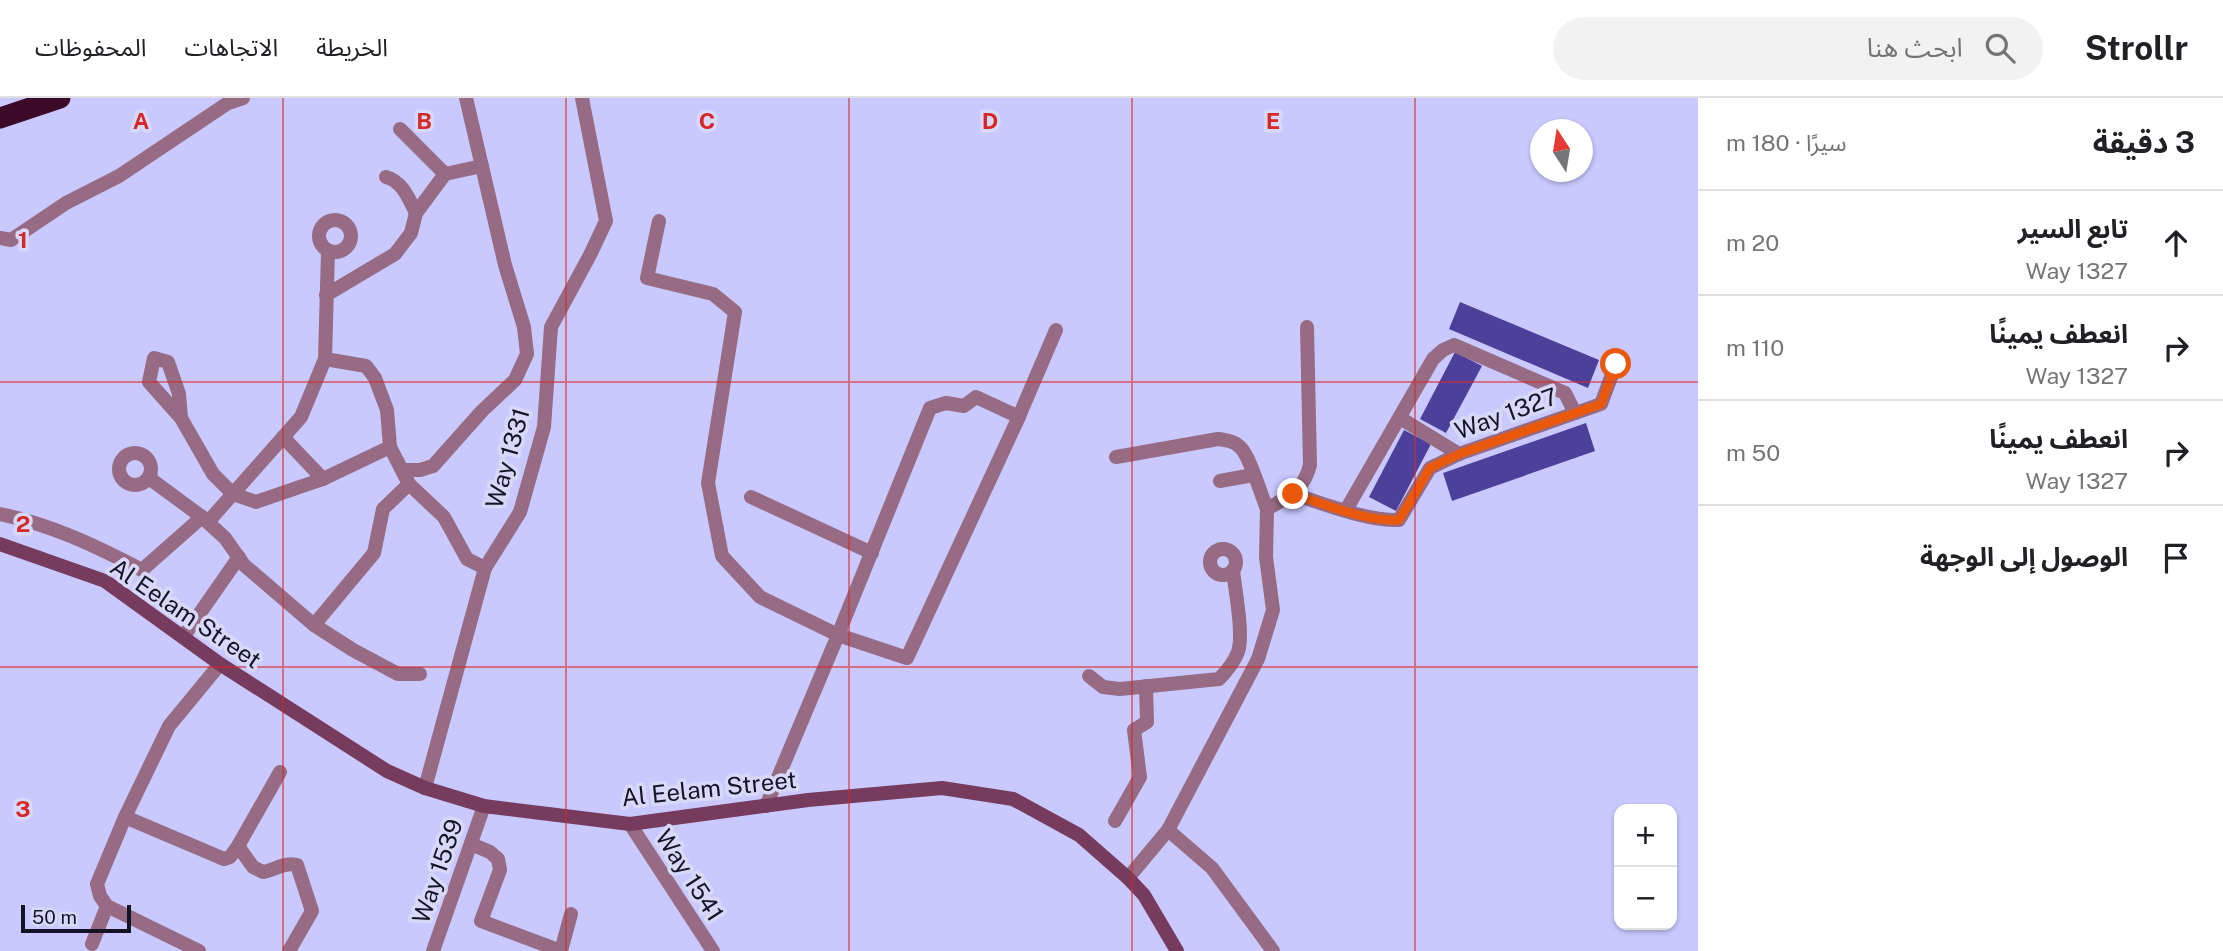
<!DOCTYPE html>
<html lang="ar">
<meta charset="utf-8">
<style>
:root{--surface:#fff;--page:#f2f2f2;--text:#202124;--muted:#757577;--line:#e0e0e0}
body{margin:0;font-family:"Public Sans","Noto Sans Arabic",sans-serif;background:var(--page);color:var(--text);direction:rtl}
.controls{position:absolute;right:21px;bottom:21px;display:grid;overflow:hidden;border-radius:14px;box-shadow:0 2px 5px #0004}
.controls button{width:63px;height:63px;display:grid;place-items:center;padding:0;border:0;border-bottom:2px solid var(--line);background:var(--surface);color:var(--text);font:35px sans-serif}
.compass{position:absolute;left:1530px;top:21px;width:63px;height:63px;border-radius:50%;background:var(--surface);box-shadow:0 2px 5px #0004;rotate:348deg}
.scale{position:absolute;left:21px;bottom:18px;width:110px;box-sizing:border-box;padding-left:7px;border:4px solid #151427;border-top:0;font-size:19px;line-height:24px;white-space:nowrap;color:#151427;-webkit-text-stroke:5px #d8d8f9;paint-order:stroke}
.stop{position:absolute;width:21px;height:21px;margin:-16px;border:5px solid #ea580c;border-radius:50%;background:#fff}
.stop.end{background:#ea580c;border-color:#fff;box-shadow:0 2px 7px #0008}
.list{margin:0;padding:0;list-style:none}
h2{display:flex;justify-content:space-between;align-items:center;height:91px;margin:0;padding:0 28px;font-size:30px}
h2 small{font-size:23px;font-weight:400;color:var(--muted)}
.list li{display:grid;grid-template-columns:46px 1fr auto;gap:21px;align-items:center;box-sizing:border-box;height:105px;padding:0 28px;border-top:2px solid var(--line)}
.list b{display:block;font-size:26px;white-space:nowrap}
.list p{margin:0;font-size:23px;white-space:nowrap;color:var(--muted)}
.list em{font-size:23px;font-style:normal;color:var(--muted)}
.icon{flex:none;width:38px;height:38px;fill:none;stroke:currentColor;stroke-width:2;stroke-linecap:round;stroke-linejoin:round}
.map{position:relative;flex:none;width:1698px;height:853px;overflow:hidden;direction:ltr}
header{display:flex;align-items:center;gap:42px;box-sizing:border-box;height:98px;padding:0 35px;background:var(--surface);border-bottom:2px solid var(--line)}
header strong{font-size:33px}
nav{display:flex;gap:38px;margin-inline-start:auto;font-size:24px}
.search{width:490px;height:63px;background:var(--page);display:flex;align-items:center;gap:18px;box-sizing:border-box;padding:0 24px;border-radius:38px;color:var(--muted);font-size:26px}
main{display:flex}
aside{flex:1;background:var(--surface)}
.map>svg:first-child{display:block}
.building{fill:#4d409b}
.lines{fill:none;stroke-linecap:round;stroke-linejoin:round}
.street{stroke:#966b83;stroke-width:14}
.secondary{stroke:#773b5e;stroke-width:14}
.highway{stroke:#3b0a29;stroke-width:21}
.route{stroke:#ea580c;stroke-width:9}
.grid{fill:none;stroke:#d62828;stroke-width:2;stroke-opacity:0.55}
.labels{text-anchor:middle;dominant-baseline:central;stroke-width:7;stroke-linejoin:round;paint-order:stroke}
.street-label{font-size:24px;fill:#151427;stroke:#d8d8f9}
.grid-label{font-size:23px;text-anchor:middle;font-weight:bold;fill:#d62828;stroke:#d8d8f9;stroke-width:7;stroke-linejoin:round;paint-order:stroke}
</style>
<header>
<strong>Strollr</strong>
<div class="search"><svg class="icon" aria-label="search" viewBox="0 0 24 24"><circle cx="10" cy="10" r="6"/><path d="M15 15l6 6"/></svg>ابحث هنا</div>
<nav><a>الخريطة</a><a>الاتجاهات</a><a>المحفوظات</a></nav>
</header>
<main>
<aside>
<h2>3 دقيقة<small>سيرًا · 180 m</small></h2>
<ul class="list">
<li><svg class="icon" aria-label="ahead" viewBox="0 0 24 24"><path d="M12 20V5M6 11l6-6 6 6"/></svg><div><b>تابع السير</b><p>Way 1327</p></div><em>20 m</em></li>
<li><svg class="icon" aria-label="right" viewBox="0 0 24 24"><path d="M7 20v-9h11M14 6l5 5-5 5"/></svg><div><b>انعطف يمينًا</b><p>Way 1327</p></div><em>110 m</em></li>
<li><svg class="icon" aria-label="right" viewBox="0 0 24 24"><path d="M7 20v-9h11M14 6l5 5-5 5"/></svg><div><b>انعطف يمينًا</b><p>Way 1327</p></div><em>50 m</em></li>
<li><svg class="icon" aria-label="arrive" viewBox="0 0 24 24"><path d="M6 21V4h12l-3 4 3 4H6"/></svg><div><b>الوصول إلى الوجهة</b></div></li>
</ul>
</aside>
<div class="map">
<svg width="1698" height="853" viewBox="0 0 1698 853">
<rect width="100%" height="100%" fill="#c9c9ff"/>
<g class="building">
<polygon points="1460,204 1599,262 1588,290 1449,231"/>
<polygon points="1455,254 1482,268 1446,335 1420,321"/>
<polygon points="1586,325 1595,353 1452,403 1443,375"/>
<polygon points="1404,332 1431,346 1396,413 1369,399"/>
</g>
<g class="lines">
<g class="street">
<polyline points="400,31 445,76"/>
<path d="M 386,79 C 402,83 409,101 416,115"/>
<circle cx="335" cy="138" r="16"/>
<polyline points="659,123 647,180 713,196 735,214 708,385 722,458 760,499 838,537 907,560 1017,323 1056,232"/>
<polyline points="0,140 11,142 66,105 119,78 228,5 243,0"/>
<polyline points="326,197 395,156 411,135 416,115 445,76 482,68"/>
<polyline points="325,261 366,268 375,280 387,312 390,349 409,386 444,419 467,461 485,470"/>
<polyline points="181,320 149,284 154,260 168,264 179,296 181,320 213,376 233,396 256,404 323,381 390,349"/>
<polyline points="1400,320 1459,356"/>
<polyline points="283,339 323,381"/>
<circle cx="135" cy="371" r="16"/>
<path d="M 1116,359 L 1218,341 C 1226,342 1234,343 1240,349 C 1250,358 1261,397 1267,411"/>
<polyline points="402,372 420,372 433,368 482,313 515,282 527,256 524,229 505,167 466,0"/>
<polyline points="149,380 202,419 225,440 244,467 314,527 353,552 398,576 420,576"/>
<polyline points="1220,383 1253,377"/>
<path d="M 1293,396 C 1325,406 1366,423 1399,422 L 1430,370 L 1459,356 L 1601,306 L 1616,266"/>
<polyline points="751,399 872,455"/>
<polyline points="1346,412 1433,261 1443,252 1454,247 1565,295 1575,315"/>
<path d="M 0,416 C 50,426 96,448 142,472 L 202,419"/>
<polyline points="208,424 301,319 325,261 328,153"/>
<circle cx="1223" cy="464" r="13"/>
<polyline points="314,527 374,455 383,411 409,386"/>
<polyline points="184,538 239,459"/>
<path d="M 1089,578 L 1103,589 L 1120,591 L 1219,581 C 1227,573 1234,564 1238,554 C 1244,537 1235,492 1233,472"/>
<polyline points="425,690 485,470 520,414 544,329 551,229 590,157 606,123 582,0"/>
<polyline points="766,708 838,537 930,310 946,305 964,308 976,299 1019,319"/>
<polyline points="125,719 224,761 230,759 238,748 280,674"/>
<polyline points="1115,723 1140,679 1134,632 1147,624 1146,588"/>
<polyline points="630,726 713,853"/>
<polyline points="1168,732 1212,770 1273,853"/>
<polyline points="471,746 490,754 498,761 500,772 481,823 561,853"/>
<path d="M 238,748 L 253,769 L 263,774 C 275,772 284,764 297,767 L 312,813 L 289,853"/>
<path d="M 1128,780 L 1168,732 L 1258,561 L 1273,512 L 1266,459 L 1267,411 C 1289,398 1303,394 1310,367 L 1307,229"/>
<polyline points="92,846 107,808"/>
<polyline points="199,853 107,808 100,798 97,786 125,719 169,628 220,566"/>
<polyline points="433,853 484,708"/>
<polyline points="561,853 571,816"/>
</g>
<polyline class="secondary" points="0,446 105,483 220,566 387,673 425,690 484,708 630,726 808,702 942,690 1013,701 1079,737 1128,780 1144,797 1177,853"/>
<polyline class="highway" points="0,20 60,0"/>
</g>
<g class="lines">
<path class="route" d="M 1293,396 C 1325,406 1366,424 1399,422 L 1430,370 L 1459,356 L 1601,306 L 1616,266"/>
</g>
<path class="grid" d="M 283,0 L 283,853M 566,0 L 566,853M 849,0 L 849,853M 1132,0 L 1132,853M 1415,0 L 1415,853M 0,284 L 1698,284M 0,569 L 1698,569"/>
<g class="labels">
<g class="street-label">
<text transform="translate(1506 315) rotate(-20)">Way 1327</text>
<text transform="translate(507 360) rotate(-74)">Way 1331</text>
<text transform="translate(186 515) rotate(34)">Al Eelam Street</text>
<text transform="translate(709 690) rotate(-6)">Al Eelam Street</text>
<text transform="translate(437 773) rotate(-71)">Way 1539</text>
<text transform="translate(690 777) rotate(57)">Way 1541</text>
</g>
</g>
<g class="grid-label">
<text x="141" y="31">A</text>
<text x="424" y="31">B</text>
<text x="707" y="31">C</text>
<text x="990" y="31">D</text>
<text x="1273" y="31">E</text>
<text x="23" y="150">1</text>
<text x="23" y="434">2</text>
<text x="23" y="719">3</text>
</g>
</svg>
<div class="controls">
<button>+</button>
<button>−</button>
</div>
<svg class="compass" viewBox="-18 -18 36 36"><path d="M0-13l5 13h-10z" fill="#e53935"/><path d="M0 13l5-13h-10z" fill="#757577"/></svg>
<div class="scale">50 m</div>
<div class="stop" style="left:1616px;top:266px"></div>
<div class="stop end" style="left:1293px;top:396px"></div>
</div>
</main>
